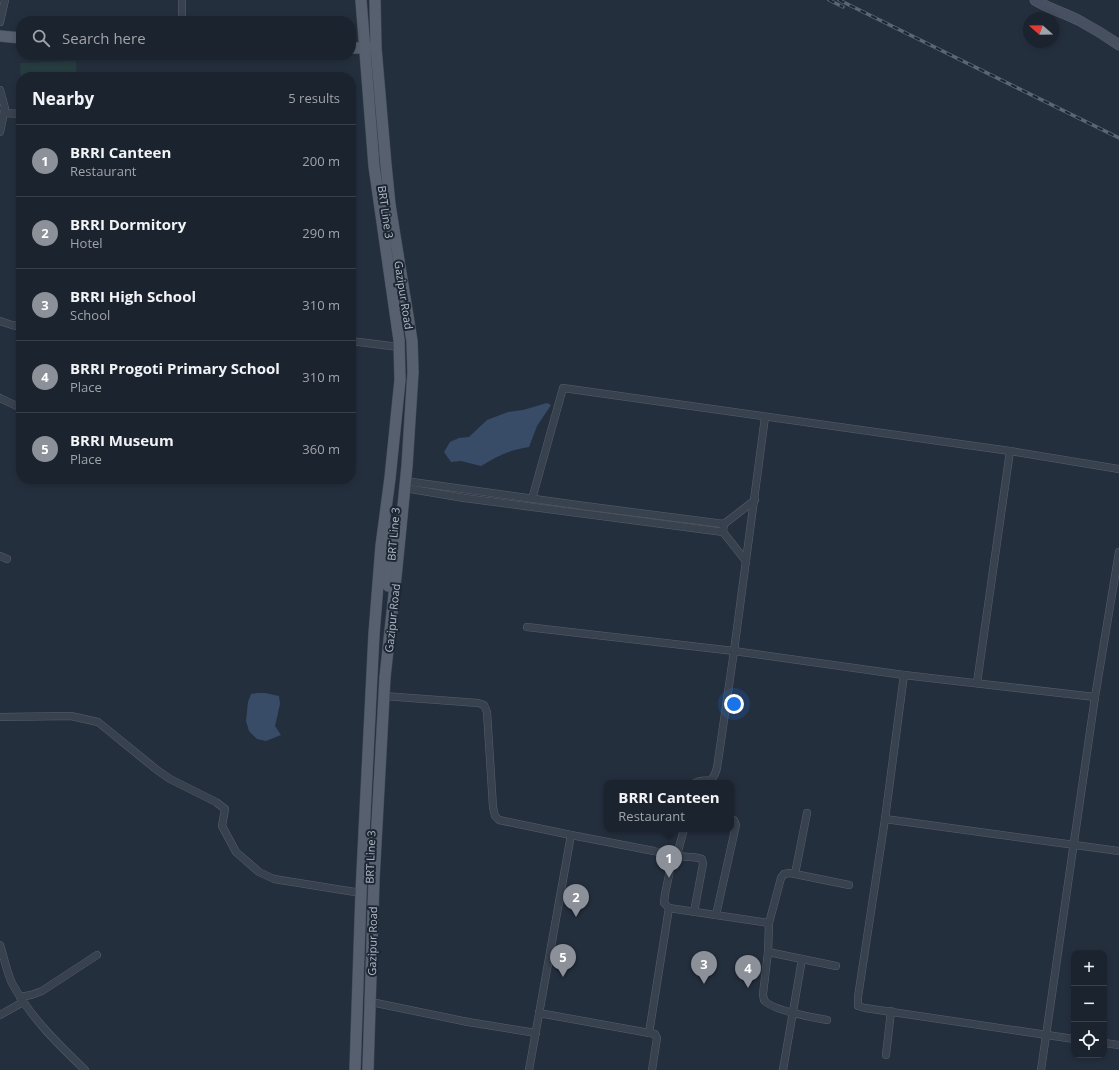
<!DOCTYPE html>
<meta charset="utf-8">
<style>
:root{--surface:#1b232e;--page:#242b36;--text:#f1f3f6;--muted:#a0a4aa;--line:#39404a;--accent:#8c9099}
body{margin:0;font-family:"Open Sans",sans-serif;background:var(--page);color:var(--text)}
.controls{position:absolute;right:12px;bottom:12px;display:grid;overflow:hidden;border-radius:8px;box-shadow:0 2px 6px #0003}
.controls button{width:36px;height:36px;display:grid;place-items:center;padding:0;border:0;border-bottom:1px solid var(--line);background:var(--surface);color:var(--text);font:20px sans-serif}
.compass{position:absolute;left:1023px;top:12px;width:36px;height:36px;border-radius:50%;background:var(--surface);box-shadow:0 2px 6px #0003;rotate:290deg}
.you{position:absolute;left:734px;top:704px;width:14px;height:14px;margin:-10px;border:3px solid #fff;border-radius:50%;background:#1a73e8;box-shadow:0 0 0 6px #1a73e833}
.badge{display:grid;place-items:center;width:26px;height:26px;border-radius:50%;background:var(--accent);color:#fff;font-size:13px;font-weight:700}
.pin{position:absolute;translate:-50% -33px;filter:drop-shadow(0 1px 2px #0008)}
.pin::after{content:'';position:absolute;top:21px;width:14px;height:12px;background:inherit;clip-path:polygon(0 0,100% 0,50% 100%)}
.popup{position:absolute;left:604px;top:780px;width:130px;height:52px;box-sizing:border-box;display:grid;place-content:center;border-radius:8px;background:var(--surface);filter:drop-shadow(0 1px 3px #0005);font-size:13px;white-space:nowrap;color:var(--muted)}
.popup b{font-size:15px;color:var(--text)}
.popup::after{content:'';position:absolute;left:50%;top:100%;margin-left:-8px;border:8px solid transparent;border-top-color:var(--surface)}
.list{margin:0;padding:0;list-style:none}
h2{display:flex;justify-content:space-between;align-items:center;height:52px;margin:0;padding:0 16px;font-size:17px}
h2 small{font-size:13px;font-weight:400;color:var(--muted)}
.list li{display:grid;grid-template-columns:26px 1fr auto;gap:12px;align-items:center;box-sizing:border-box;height:72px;padding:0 16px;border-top:1px solid var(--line)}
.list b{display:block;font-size:15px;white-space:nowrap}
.list p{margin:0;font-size:13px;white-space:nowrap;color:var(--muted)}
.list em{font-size:13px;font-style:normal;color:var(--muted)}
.icon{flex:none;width:22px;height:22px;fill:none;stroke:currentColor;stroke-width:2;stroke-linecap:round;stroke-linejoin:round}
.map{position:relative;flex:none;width:1119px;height:1070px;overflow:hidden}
.search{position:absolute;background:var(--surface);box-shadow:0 2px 6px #0003;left:16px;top:16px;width:340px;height:44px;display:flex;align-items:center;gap:10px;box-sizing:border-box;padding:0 14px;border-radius:16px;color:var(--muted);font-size:15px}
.panel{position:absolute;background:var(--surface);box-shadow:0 2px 6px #0003;left:16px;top:72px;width:340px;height:412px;border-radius:16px}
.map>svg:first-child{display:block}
.green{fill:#263c3f}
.water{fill:#394c67}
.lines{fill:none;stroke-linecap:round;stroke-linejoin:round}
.street-casing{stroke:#565f6c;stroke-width:8}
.secondary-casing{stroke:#565f6c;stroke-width:11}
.primary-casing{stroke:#414a57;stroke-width:12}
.street{stroke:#38414e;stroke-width:7}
.secondary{stroke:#465061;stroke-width:10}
.primary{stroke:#56606e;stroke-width:11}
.rail-casing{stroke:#5a6575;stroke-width:3.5}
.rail{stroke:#1d2633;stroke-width:2;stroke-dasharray:6;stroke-linecap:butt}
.labels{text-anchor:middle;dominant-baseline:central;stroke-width:4;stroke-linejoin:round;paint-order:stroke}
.street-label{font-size:11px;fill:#b4bcc9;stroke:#1d2633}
</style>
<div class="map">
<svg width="1119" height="1070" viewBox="0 0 1119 1070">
<rect width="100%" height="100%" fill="#242f3e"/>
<polygon class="green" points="76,61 77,77 21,77 21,87 20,63"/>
<g class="water">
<path d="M 547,403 L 551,405 L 537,426 L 529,447 C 509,450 498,456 481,466 L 461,461 L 451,462 L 444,452 L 450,442 L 459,438 L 469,437 L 487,420 L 508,412 L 523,410 Z"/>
<polygon points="258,693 265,693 279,696 280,704 275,726 281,735 266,741 257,739 249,731 246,721 248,702 251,694"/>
</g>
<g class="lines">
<g class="street-casing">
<g id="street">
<polyline points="182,21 182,0"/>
<polyline points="0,22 5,0"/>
<polyline points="0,90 5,108 0,132"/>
<polyline points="4,113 21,114"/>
<polyline points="0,321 12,325 21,327"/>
<polyline points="351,341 399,347"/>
<polyline points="0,398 21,408"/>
<polyline points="405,481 585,506 724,524"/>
<polyline points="405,488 464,498 723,532"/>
<polyline points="532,499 563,388 1010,451"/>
<polyline points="0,556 7,559"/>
<polyline points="746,561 723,532 724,524 755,500"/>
<polyline points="527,627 734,651 904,675 1095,697"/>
<polyline points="904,675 885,819 858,997 858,1006 865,1008 1074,1039"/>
<polyline points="977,683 1010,451 1119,469"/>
<polyline points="384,696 478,703 484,705 487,712 493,807 495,816 499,820 571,835 654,851 673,856 665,894 664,903 669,908 769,923"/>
<polyline points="0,717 71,716 98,722 157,770 170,779 216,802 225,809 222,826 236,852 259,872 274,879 361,893"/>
<path d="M 695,783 C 707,776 711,788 717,768 L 734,651 L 765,417"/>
<polyline points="885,819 1119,851"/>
<path d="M 677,855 C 685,858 694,856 702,859 L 703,864 L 694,912"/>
<polyline points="673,856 677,855 684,829"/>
<polyline points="795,874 807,813"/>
<polyline points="716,915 736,825 734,820 731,820"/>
<path d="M 0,945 C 4,957 7,973 12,983 C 30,1017 58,1044 85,1070"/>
<polyline points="768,952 836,966"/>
<polyline points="20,997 31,995 42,991 97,955"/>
<polyline points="371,1002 468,1022 536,1033"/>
<polyline points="539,1013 655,1034 657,1038 652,1070"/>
<polyline points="0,1015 23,1002"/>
<path d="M 827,1020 C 816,1018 770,1010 764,1000 C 764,1000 763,995 763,994 L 768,952 L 769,923 L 781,878 L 784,874 L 790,873 L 849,885"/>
<polyline points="649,1033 669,908"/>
<polyline points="1104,1043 1119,1045"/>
<polyline points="886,1055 891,1011"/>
<polyline points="529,1070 571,835"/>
<polyline points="783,1070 802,959"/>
<polyline points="1041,1070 1095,697 1119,552"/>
</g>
</g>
<g class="secondary-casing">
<path id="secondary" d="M 1035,0 C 1049,9 1065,13 1080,21 C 1093,28 1106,36 1119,45"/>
</g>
<g class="primary-casing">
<g id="primary">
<polyline points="0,36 21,38"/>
<polyline points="351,48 372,48"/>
<polyline points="388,586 393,528"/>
<polyline points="355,1070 361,893 374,634 381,546 390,478 400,380 399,340 374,166 361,0"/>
<polyline points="368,1070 374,879 385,677 397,567 407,466 413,372 412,341 390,205 386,165 376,48 375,0"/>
</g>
</g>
<use href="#street" class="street"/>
<use href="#secondary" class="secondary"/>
<use href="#primary" class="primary"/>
<g class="rail-casing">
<g id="rail">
<polyline points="829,0 843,7"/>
<polyline points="839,0 1119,138"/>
</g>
</g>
<use href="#rail" class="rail"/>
</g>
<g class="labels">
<g class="street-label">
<text transform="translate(386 212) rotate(82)">BRT Line 3</text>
<text transform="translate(404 295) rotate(81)">Gazipur Road</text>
<text transform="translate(393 534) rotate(-85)">BRT Line 3</text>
<text transform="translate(392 618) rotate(-84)">Gazipur Road</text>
<text transform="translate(370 857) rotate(-88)">BRT Line 3</text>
<text transform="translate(372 941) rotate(-89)">Gazipur Road</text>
</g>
</g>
</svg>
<div class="controls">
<button>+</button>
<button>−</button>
<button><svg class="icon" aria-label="locate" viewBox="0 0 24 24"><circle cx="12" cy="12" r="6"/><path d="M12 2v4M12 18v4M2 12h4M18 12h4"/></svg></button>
</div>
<svg class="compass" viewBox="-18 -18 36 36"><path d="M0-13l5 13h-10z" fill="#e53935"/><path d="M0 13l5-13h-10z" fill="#a0a4aa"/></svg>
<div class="you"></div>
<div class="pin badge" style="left:669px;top:878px">1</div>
<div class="popup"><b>BRRI Canteen</b>Restaurant</div>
<div class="pin badge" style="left:576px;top:917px">2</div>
<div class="pin badge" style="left:704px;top:984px">3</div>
<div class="pin badge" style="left:748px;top:988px">4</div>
<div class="pin badge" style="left:563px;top:977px">5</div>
<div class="search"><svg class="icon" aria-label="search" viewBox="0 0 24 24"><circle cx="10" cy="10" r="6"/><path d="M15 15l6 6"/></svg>Search here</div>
<section class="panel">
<h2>Nearby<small>5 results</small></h2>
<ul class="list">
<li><span class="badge">1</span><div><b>BRRI Canteen</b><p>Restaurant</p></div><em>200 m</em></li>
<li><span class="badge">2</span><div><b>BRRI Dormitory</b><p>Hotel</p></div><em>290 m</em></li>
<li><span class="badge">3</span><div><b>BRRI High School</b><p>School</p></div><em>310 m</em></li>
<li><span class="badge">4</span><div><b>BRRI Progoti Primary School</b><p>Place</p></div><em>310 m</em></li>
<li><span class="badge">5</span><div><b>BRRI Museum</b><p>Place</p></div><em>360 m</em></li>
</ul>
</section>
</div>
